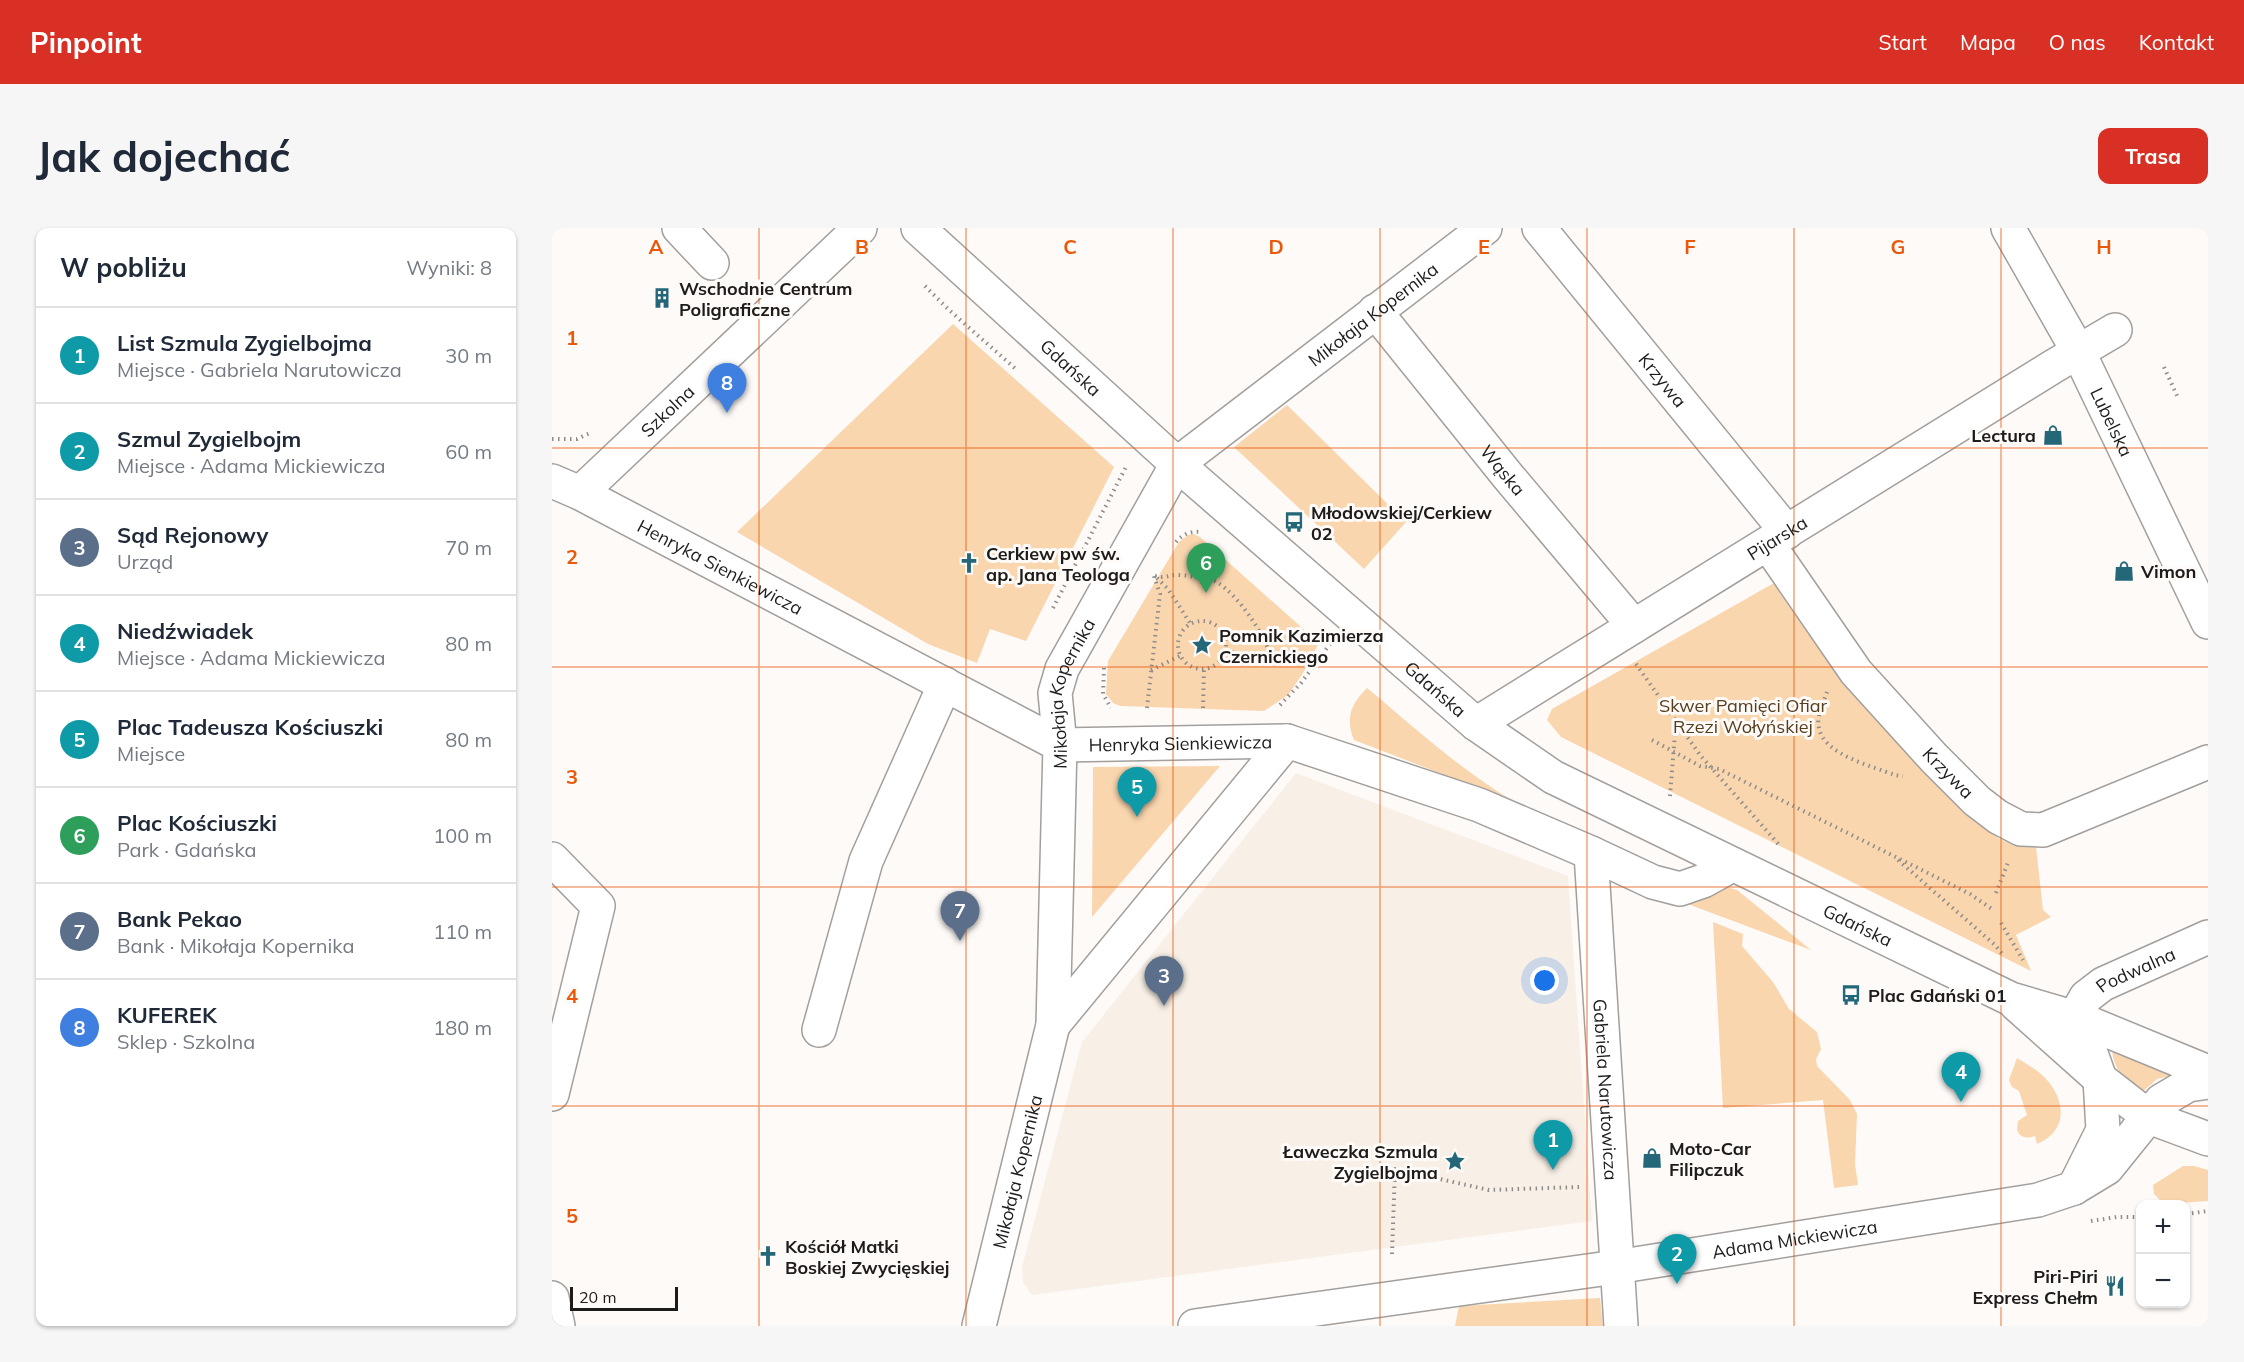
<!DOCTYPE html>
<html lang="pl">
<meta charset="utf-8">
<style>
:root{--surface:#fff;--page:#f6f6f7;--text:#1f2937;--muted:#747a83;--line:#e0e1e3;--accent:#d93025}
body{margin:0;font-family:Mulish,sans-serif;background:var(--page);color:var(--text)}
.controls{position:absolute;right:18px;bottom:18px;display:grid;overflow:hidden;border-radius:12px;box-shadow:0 2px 4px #0004}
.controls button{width:54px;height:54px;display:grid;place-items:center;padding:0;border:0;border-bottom:2px solid var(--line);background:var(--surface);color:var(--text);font:30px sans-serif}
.scale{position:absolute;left:18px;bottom:15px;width:108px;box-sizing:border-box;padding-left:6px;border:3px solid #1d1c1b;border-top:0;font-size:16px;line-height:21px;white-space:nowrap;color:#1d1c1b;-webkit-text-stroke:4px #fdfaf8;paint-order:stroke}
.you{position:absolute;left:993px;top:753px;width:21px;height:21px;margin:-15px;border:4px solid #fff;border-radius:50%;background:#1a73e8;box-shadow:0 0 0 9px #1a73e833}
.badge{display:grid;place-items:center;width:39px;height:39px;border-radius:50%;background:var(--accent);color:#fff;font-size:20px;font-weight:700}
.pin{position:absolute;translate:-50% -50px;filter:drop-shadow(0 2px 3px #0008)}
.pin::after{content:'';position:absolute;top:32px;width:21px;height:18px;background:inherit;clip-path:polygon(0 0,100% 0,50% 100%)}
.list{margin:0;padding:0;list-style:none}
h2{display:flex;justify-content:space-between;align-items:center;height:78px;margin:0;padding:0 24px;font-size:26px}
h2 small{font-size:20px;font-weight:400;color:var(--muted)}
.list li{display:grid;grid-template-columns:39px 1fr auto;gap:18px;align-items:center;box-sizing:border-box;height:96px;padding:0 24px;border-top:2px solid var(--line)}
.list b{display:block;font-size:22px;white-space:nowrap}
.list p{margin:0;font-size:20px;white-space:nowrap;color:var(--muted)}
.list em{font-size:20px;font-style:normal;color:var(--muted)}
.map{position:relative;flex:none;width:1656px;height:1098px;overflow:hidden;border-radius:12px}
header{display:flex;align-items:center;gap:36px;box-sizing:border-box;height:84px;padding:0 30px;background:var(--accent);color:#fff}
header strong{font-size:28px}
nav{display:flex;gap:33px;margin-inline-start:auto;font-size:21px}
.intro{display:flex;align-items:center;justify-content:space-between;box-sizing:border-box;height:144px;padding:0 36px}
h1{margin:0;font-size:42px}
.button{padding:15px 27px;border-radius:12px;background:var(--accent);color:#fff;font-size:21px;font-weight:700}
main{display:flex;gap:36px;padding:0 36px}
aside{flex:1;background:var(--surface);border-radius:12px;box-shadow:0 2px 4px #0004}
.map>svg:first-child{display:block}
.built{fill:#f8f0e7}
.green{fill:#f9d6ae}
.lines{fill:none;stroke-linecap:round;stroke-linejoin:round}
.minor-casing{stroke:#a29f9d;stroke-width:36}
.path{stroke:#8e8c8b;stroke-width:4;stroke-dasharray:1.5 4.5;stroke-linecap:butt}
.minor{stroke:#fff;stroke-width:33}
.grid{fill:none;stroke:#e8590c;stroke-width:1.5;stroke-opacity:0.55}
.labels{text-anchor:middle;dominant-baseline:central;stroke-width:6;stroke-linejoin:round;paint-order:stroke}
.poi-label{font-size:18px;font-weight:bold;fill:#1d1c1b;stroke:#fdfaf8;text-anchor:start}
.street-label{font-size:18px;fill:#1d1c1b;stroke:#fdfaf8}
.park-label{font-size:18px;fill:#553c1d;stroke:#fdfaf8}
.grid-label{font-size:20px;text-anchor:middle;font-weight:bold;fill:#e8590c;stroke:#fdfaf8;stroke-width:6;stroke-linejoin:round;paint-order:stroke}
</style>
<header>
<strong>Pinpoint</strong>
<nav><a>Start</a><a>Mapa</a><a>O nas</a><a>Kontakt</a></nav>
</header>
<div class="intro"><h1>Jak dojechać</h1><a class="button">Trasa</a></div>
<main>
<aside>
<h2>W pobliżu<small>Wyniki: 8</small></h2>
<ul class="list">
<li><span class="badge" style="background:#0f9aa8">1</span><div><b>List Szmula Zygielbojma</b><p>Miejsce · Gabriela Narutowicza</p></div><em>30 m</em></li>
<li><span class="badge" style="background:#0f9aa8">2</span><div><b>Szmul Zygielbojm</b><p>Miejsce · Adama Mickiewicza</p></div><em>60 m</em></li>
<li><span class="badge" style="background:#5c6f8a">3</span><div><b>Sąd Rejonowy</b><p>Urząd</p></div><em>70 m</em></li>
<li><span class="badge" style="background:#0f9aa8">4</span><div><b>Niedźwiadek</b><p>Miejsce · Adama Mickiewicza</p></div><em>80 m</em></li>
<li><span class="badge" style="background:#0f9aa8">5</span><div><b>Plac Tadeusza Kościuszki</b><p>Miejsce</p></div><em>80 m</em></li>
<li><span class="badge" style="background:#2e9e5b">6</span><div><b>Plac Kościuszki</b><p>Park · Gdańska</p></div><em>100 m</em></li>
<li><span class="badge" style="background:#5c6f8a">7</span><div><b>Bank Pekao</b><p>Bank · Mikołaja Kopernika</p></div><em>110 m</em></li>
<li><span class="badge" style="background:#3f7fe0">8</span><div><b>KUFEREK</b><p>Sklep · Szkolna</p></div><em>180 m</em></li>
</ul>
</aside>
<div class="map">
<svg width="1656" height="1098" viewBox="0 0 1656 1098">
<rect width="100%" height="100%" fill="#fdfaf8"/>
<polygon class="built" points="744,545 1016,648 1040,993 480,1067 471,1054 470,1039 530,814"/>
<g class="green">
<polygon points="401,96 562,239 474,413 438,401 425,435 376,416 185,304"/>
<polygon points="735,177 854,294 812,341 682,219"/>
<polygon points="642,306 648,309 767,415 751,445 736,467 712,483 568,478 561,475 554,466 556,433 627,314 636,307"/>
<polygon points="1222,355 1288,450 1391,562 1446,610 1463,618 1484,619 1491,682 1499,689 1464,707 1479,743 1009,509 995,492 1000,481"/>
<path d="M 815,460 C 863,500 908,542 963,574 L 802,512 C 793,490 799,476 815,460 Z"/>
<polygon points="668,538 540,689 541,539"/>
<polygon points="1170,658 1185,662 1259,722 1117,669"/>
<polygon points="1161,694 1191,706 1190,718 1221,754 1237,781 1265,804 1269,821 1264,831 1265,838 1298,872 1305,886 1303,936 1306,957 1282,960 1271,872 1171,880"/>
<path d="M 1560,820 L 1630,845 L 1605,851 L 1588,866 C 1573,852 1561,842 1560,820 Z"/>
<path d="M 1465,830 C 1473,835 1482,840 1489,846 C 1513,867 1519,902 1485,916 L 1483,908 C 1475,911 1468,910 1465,902 L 1466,893 L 1475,887 L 1467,863 L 1460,859 L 1457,852 Z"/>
<polygon points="1631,938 1642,938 1656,942 1656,973 1612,976 1602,966 1601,957"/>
<polygon points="1048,1070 1051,1098 903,1098 907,1078"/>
</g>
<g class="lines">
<g class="minor-casing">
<g id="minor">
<polyline points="127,0 160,35"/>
<path id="s1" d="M 366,0 L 625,236 L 924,496 L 1001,549 L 1459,771 L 1527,791 L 1656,844"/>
<path id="s2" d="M 987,0 L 1235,304"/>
<path id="s3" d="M 1456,0 L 1526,123 L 1656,394"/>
<path id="s4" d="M 823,83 L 955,247 L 1082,398"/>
<path id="s5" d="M 0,253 L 28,265 L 508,517 L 735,513 L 927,577 L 1039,625 L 1101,654 L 1128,661 L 1151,653 L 1180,637"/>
<path id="s6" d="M 28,265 L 308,0"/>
<path id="s7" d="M 1216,316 L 1304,444 L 1382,530 L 1425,573 L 1446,589 L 1469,601 L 1491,602 L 1656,534"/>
<path id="s8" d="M 924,496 L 1502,138 L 1563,102"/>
<path id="s9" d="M 1039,625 L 1069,1098"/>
<polyline points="0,631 46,678 0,866"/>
<polyline points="1464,776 1548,851 1597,889 1656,911"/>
<polyline points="501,797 735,513"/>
<polyline points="267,802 314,633 393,456"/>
<path id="s10" d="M 1522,960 L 1551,902 L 1548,851 L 1527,791 L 1529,778 L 1534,769 L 1551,756 L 1656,709"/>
<polyline points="0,1070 6,1098"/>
<path id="s11" d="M 427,1098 L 501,797 L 508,517 L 503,465 L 510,441 L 625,236 L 933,0"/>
<path id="s12" d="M 643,1098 L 1064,1039 L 1486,972 L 1522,960 L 1555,940 L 1609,873 L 1636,857 L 1656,854"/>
</g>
</g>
<g class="path">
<polyline points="373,58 397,82 465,142"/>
<polyline points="1612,139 1626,170"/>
<polyline points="0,211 25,211 38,205"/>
<path d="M 624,314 C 631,306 638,303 649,304"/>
<path d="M 603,348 C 612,351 616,347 625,347 C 631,347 638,348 644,349 C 651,350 660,351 666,355 C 686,367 714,408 719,430"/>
<polyline points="605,350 616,361 638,395"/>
<polyline points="501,380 575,237"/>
<circle cx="650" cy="417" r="24"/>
<polyline points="674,423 761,437"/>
<polyline points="1084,436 1148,527 1228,618"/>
<polyline points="552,440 551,466 559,480"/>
<polyline points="599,442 628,428"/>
<path d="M 1275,464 C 1271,475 1264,489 1267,500 C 1272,527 1320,538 1343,547 L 1351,548"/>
<polyline points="728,477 749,455 778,416"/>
<polyline points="595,480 608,366 602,348"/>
<polyline points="651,480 652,441"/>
<polyline points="1100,512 1148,538 1167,541 1418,666 1440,681"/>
<polyline points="1118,568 1124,493"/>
<polyline points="1346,632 1443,717 1451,727"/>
<polyline points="1444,665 1457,632"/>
<polyline points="1449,695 1471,732"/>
<polyline points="1634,986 1656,983"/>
<polyline points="1539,993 1565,989 1588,989"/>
<polyline points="840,1026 843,941 937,962 1027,959"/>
</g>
<use href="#minor" class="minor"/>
</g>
<path class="grid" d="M 207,0 L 207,1098M 414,0 L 414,1098M 621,0 L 621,1098M 828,0 L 828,1098M 1035,0 L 1035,1098M 1242,0 L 1242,1098M 1449,0 L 1449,1098M 0,220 L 1656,220M 0,439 L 1656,439M 0,659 L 1656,659M 0,878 L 1656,878"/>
<defs>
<g id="building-bare" transform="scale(1.62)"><path d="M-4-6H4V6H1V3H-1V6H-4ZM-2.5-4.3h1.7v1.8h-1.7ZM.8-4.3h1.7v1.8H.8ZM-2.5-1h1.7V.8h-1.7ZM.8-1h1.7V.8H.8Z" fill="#246779" stroke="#fdfaf8" stroke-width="2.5" paint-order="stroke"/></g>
<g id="shop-bare" transform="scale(1.62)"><path d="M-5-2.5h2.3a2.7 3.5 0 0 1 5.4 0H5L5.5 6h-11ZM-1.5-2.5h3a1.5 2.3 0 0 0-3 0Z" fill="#246779" stroke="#fdfaf8" stroke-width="2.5" paint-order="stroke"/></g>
<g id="bus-bare" transform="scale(1.62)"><path d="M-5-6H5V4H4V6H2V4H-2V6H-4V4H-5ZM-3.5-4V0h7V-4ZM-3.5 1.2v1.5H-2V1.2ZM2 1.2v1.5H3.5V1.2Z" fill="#246779" stroke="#fdfaf8" stroke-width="2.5" paint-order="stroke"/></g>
<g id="church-bare" transform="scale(1.62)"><path d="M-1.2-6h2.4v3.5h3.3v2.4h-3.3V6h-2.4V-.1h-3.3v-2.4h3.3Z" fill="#246779" stroke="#fdfaf8" stroke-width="2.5" paint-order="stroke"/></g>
<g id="sight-bare" transform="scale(1.62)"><path d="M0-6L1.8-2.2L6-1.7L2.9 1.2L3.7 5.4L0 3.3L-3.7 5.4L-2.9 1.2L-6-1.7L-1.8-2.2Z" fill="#246779" stroke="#fdfaf8" stroke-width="2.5" paint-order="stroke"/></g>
<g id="restaurant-bare" transform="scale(1.62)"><path d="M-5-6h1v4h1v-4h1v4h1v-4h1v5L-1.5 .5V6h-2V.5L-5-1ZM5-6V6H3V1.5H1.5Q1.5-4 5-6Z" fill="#246779" stroke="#fdfaf8" stroke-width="2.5" paint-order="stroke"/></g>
</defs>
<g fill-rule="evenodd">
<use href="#building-bare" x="110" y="70"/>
<use href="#shop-bare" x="1501" y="207"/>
<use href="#bus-bare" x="742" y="294"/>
<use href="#church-bare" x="417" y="335"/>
<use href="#shop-bare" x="1572" y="343"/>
<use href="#sight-bare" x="650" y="417"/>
<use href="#bus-bare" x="1299" y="767"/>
<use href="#shop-bare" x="1100" y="930"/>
<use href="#sight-bare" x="903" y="933"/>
<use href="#church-bare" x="216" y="1028"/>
<use href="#restaurant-bare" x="1563" y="1058"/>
</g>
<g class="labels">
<g class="poi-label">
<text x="127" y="60">Wschodnie Centrum<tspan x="127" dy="21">Poligraficzne</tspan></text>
<text x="1484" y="207" text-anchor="end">Lectura</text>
<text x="759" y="284">Młodowskiej/Cerkiew<tspan x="759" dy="21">02</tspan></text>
<text x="434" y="325">Cerkiew pw św.<tspan x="434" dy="21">ap. Jana Teologa</tspan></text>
<text x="1589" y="343">Vimon</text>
<text x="667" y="407">Pomnik Kazimierza<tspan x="667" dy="21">Czernickiego</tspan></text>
<text x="1316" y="767">Plac Gdański 01</text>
<text x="1117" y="920">Moto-Car<tspan x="1117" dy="21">Filipczuk</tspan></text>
<text x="886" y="923" text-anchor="end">Ławeczka Szmula<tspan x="886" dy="21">Zygielbojma</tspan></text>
<text x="233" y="1018">Kościół Matki<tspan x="233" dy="21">Boskiej Zwycięskiej</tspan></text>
<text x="1546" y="1048" text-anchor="end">Piri-Piri<tspan x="1546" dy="21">Express Chełm</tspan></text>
</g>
<g class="street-label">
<text stroke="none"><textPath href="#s11" startOffset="1149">Mikołaja Kopernika</textPath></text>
<text stroke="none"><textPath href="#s1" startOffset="207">Gdańska</textPath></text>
<text stroke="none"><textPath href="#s2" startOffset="196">Krzywa</textPath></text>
<text stroke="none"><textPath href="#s6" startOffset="120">Szkolna</textPath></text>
<text stroke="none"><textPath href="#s3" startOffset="220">Lubelska</textPath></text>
<text stroke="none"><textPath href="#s4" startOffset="204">Wąska</textPath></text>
<text stroke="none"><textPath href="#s8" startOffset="354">Pijarska</textPath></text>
<text stroke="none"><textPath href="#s5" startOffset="189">Henryka Sienkiewicza</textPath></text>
<text stroke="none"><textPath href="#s1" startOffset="693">Gdańska</textPath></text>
<text stroke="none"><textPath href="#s11" startOffset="645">Mikołaja Kopernika</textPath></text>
<text stroke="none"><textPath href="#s5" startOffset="693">Henryka Sienkiewicza</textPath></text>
<text stroke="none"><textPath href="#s7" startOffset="292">Krzywa</textPath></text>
<text stroke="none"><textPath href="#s1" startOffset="1179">Gdańska</textPath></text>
<text stroke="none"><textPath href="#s10" startOffset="260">Podwalna</textPath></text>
<text stroke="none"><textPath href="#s9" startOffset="237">Gabriela Narutowicza</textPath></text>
<text stroke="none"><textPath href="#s11" startOffset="159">Mikołaja Kopernika</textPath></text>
<text stroke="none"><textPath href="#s12" startOffset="606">Adama Mickiewicza</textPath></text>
</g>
<g class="park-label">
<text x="1191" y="477">Skwer Pamięci Ofiar<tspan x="1191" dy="21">Rzezi Wołyńskiej</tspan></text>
</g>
</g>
<g class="grid-label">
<text x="104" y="26">A</text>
<text x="310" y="26">B</text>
<text x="518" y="26">C</text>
<text x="724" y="26">D</text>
<text x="932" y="26">E</text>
<text x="1138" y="26">F</text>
<text x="1346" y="26">G</text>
<text x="1552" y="26">H</text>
<text x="20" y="117">1</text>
<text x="20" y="336">2</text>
<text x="20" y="556">3</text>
<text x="20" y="775">4</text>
<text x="20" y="995">5</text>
</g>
</svg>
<div class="controls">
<button>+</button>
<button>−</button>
</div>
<div class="scale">20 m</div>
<div class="you"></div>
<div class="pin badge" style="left:1001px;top:942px;background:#0f9aa8">1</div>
<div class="pin badge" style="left:1125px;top:1056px;background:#0f9aa8">2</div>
<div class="pin badge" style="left:612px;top:778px;background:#5c6f8a">3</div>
<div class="pin badge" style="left:1409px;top:874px;background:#0f9aa8">4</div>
<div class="pin badge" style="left:585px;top:589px;background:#0f9aa8">5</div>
<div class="pin badge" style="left:654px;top:365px;background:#2e9e5b">6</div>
<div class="pin badge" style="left:408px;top:713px;background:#5c6f8a">7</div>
<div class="pin badge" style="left:175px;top:185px;background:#3f7fe0">8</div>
</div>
</main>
